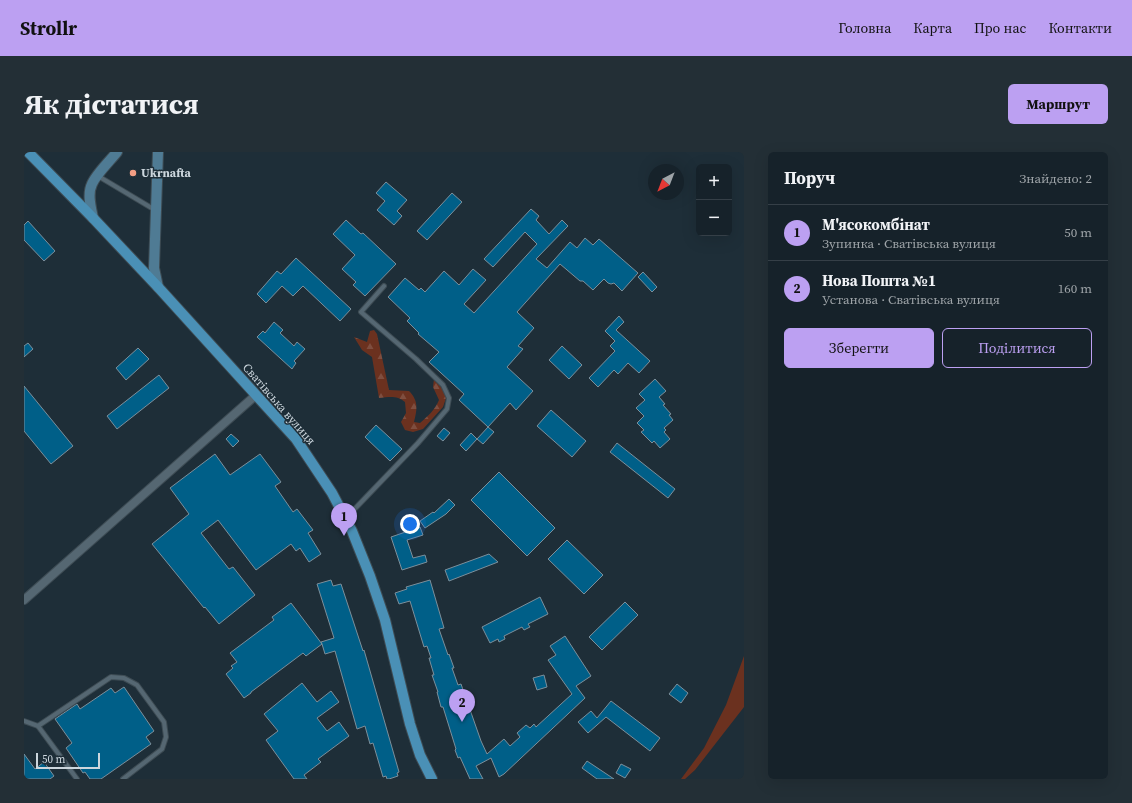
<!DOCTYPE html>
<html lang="uk">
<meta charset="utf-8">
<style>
:root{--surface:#16222a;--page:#232f36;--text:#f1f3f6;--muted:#9ea4a8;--line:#353f47;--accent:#bca0f2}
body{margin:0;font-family:"Source Serif 4",serif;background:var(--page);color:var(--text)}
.controls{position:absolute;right:12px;top:12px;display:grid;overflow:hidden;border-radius:6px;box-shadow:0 4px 16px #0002}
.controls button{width:36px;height:36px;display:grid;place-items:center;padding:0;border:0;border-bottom:1px solid var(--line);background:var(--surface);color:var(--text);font:20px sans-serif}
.compass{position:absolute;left:624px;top:12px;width:36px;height:36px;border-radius:50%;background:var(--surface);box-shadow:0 4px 16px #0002;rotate:222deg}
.scale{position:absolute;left:12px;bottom:10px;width:64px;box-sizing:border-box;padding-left:4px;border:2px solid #ccd6dd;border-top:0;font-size:11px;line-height:14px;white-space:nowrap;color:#ccd6dd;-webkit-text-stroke:3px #1e2e38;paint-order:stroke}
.you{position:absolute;left:386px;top:372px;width:14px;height:14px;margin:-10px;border:3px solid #fff;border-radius:50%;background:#1a73e8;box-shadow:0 0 0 6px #1a73e833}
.badge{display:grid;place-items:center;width:26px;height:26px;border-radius:50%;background:var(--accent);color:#111;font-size:13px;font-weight:700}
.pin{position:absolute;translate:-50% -33px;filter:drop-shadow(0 1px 2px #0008)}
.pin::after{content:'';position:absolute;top:21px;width:14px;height:12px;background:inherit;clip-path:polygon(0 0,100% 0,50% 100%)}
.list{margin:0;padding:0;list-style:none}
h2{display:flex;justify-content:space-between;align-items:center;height:52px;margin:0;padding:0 16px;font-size:17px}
h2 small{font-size:13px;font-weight:400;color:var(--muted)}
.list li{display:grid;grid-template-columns:26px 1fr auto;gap:12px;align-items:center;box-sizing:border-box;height:56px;padding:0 16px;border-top:1px solid var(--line)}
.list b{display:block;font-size:15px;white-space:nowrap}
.list p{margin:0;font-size:13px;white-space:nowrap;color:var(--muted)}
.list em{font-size:13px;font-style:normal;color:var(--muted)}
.actions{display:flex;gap:8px;padding:12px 16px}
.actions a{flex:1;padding:9px 0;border:1px solid var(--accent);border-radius:6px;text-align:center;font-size:14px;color:var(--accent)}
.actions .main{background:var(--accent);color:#111}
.map{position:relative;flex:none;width:720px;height:627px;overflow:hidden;border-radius:6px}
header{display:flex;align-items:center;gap:24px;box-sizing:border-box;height:56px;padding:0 20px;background:var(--accent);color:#111}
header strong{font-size:19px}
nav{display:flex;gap:22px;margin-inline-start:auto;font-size:14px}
.intro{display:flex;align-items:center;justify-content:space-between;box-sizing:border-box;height:96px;padding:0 24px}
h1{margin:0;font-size:28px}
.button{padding:10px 18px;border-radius:6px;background:var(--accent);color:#111;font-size:14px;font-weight:700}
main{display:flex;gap:24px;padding:0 24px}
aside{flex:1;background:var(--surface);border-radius:6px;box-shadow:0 4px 16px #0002}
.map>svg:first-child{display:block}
.grass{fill:#6b311f}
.forest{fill:url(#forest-firs)}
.building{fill:#005f88;stroke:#7c8f9b}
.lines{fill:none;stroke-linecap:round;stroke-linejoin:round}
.lane-casing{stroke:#3e4c54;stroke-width:6}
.street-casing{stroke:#3e4c54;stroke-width:10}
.secondary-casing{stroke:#3e4c54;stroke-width:12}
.primary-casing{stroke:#3e4c54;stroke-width:12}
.lane{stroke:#556772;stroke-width:4}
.street{stroke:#556772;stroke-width:8}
.secondary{stroke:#4f7b94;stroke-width:10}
.primary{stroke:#4a90b6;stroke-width:10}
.poi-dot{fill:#f39f85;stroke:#1e2e38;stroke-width:1.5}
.labels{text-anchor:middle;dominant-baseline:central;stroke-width:3;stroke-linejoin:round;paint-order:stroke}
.poi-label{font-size:12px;font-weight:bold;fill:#ccd6dd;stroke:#1e2e38;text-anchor:start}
.street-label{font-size:12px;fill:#ccd6dd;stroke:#1e2e38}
</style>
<header>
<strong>Strollr</strong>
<nav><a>Головна</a><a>Карта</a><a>Про нас</a><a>Контакти</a></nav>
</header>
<div class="intro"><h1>Як дістатися</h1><a class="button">Маршрут</a></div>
<main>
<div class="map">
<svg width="720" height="627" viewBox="0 0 720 627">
<defs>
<pattern id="forest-firs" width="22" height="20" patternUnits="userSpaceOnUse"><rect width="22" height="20" fill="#6b311f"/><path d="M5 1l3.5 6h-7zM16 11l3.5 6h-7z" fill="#7f4e3f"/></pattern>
</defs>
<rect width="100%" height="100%" fill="#1e2e38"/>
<polygon class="grass" points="720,504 720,555 671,618 661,627 657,627 680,596 702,553"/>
<path class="forest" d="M 350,178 L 353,182 L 365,238 L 385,239 C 395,249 393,258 390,270 L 396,271 C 404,264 411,258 415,248 L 409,235 L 410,227 L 420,238 L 422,246 L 419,255 L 399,277 L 389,280 L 381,278 L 377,270 L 382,261 L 381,250 C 373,243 365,245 355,246 L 348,205 L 338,198 L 330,185 L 343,190 L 346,179 Z"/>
<g class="building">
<polygon points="362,30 383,48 373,59 378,64 370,73 353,58 361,49 352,41"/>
<polygon points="428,41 438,50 403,88 393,79"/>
<polygon points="507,57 515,64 512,68 525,82 538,68 544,74 512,107 523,116 546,90 553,96 561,86 569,93 575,87 614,121 598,139 590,131 587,132 584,131 580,127 569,138 559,129 556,129 536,112 493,160 510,176 494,194 499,197 483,215 509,239 492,258 486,251 464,275 435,248 440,242 405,210 415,200 394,182 395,181 383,169 386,166 364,145 381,126 395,138 397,136 401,140 420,119 435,133 449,117 462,128 440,152 450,161 513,92 501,80 469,115 460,107"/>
<polygon points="322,68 337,82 339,81 372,112 341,144 329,133 332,130 318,117 331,103 309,82"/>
<polygon points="4,69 31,99 20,109 0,88 0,73"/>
<polygon points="272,106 327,157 316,169 279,134 269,144 258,134 242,151 233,142 253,119 257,122"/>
<polygon points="619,120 633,135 628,140 614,125"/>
<polygon points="595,164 600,170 592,178 626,209 615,221 604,211 594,222 590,218 574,235 565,226 591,199 586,194 591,189 581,179"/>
<polygon points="250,170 259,178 256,181 270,194 273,190 281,197 270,209 272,211 268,217 233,185 239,179 241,181"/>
<polygon points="4,191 9,197 0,205 0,194"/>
<polygon points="538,194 558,213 545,227 525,208"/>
<polygon points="114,196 125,207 102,228 92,216"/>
<polygon points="135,223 145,236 93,277 83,264"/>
<polygon points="631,227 642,239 635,245 641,252 639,253 647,262 645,263 649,268 640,276 642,278 640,280 646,287 636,296 630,289 628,291 617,280 620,278 613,271 620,264 612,256 621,248 615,242"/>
<polygon points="0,234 49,294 27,312 0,279"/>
<polygon points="527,258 562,289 548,305 513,274"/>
<polygon points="352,273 378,297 366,309 341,285"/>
<polygon points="464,275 470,280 459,292 453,287"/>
<polygon points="420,276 426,281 419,289 413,284"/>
<polygon points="447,281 453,287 442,299 436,293"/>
<polygon points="207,282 215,289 209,295 202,287"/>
<polygon points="593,291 651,337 644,346 586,300"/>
<polygon points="191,302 206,323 236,302 257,330 251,334 269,360 273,357 289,378 284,381 297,402 285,410 276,396 272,399 267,392 232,418 194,368 177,381 205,417 209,415 231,443 195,472 181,455 180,456 163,435 128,392 165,362 146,336"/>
<polygon points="475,320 531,376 503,404 447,348"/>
<polygon points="425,347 431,353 422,362 401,376 396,369 409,360 410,361"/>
<polygon points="396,375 399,383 383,388 389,406 401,403 403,410 378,418 367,385"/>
<polygon points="543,388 579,423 560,442 524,407"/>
<polygon points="465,402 474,410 425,429 421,418"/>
<polygon points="307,428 309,434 317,432 339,499 340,498 375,620 373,621 374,624 365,627 363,627 362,624 359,625 349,591 346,592 341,574 333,577 311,499 301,502 298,492 282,504 279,501 227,540 227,541 220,546 202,522 209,516 207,514 213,510 206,501 250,468 248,465 267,451 298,492 297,490 310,486 293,432"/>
<polygon points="406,428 420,476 415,477 424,503 425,502 430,516 428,516 434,533 437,532 457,589 463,602 480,587 486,594 496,585 493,581 502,573 506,576 510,572 512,575 548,542 524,508 532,503 526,494 541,484 567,524 552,534 561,546 480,622 475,625 467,606 452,614 459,627 446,627 436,605 434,606 431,598 432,597 419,555 417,555 413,540 414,540 408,523 410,523 405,506 407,506 403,494 400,495 386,449 375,452 371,441 383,437 382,435"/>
<polygon points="516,445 524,462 504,472 506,475 500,478 498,475 480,484 481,487 475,490 474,487 466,491 458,475"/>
<polygon points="601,450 614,463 578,498 565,485"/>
<polygon points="520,523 523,535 513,538 509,526"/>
<polygon points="278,531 293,550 307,539 315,550 293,566 303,579 315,570 325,584 294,607 297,610 280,623 283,627 270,627 242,588 254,579 240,562"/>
<polygon points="653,532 664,541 657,551 645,542"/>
<polygon points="100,535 130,579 122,585 127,592 77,627 66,627 61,620 59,621 42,596 48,591 31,567 53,552 56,557 87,536 91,541"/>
<polygon points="587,549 636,586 626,599 582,565 564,581 554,570 567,559 573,566"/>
<polygon points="0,602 11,617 20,610 30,624 26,627 0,627"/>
<polygon points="563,609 590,627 573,627 558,616"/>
<polygon points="597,612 607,617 601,626 592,621"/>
</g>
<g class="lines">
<g class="lane-casing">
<g id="lane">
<polyline points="74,24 131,58"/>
<polyline points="322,366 394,291 423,257 425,246 419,233 392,207 337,160 360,134"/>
<polyline points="0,569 14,574 53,627"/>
<polyline points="14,574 87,525 100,526 113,533 140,570 142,585 138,597 99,627"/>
</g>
</g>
<g class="street-casing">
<polyline id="street" points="0,448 232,243"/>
</g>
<g class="secondary-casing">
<g id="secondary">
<polyline points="134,0 130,116 134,135"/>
<path d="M 69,66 C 67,56 63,42 68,32 C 72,22 86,9 93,0"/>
</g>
</g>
<g class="primary-casing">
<polyline id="primary" points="4,0 69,66 134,135 272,287 308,341 328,379 346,424 361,468 386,572 396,603 408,627"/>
</g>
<use href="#lane" class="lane"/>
<use href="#street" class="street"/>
<use href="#secondary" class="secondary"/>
<use href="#primary" class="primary"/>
</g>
<circle class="poi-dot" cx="109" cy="21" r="4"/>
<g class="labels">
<g class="poi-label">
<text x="117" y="21">Ukrnafta</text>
</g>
<g class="street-label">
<text transform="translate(255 252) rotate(49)">Сватівська вулиця</text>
</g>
</g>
</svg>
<div class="controls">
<button>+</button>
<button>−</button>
</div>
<svg class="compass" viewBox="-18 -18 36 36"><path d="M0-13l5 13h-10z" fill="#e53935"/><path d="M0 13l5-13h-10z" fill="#9ea4a8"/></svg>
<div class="scale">50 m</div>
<div class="you"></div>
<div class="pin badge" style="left:320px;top:384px">1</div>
<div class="pin badge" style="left:438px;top:570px">2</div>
</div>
<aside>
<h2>Поруч<small>Знайдено: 2</small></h2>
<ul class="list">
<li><span class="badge">1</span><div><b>М'ясокомбінат</b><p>Зупинка · Сватівська вулиця</p></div><em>50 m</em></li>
<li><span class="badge">2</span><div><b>Нова Пошта №1</b><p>Установа · Сватівська вулиця</p></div><em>160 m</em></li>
</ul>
<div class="actions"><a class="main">Зберегти</a><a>Поділитися</a></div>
</aside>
</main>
